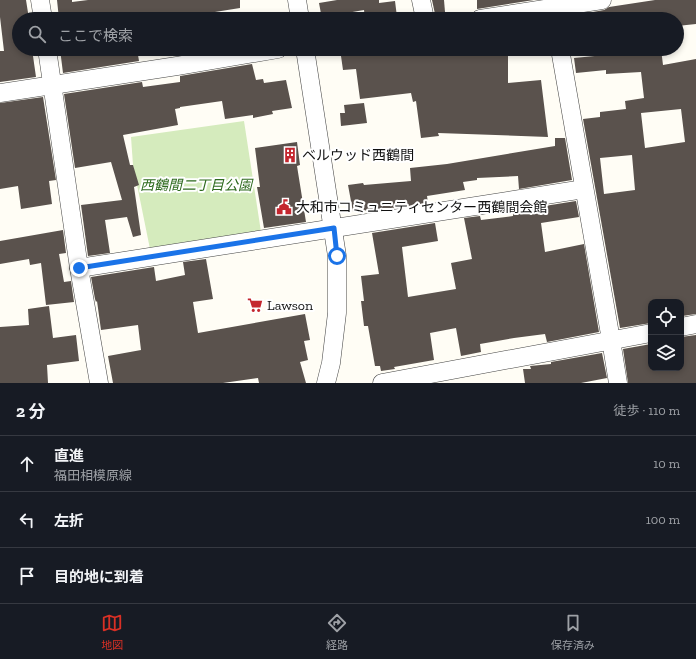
<!DOCTYPE html>
<html lang="ja">
<meta charset="utf-8">
<style>
:root{--surface:#171b24;--page:#242831;--text:#f1f3f6;--muted:#9ea1a6;--line:#363941;--accent:#d93025}
body{margin:0;font-family:"Zilla Slab","Noto Sans JP",serif;background:var(--page);color:var(--text)}
.controls{position:absolute;right:12px;bottom:12px;display:grid;overflow:hidden;border-radius:8px;box-shadow:0 2px 6px #0003}
.controls button{width:36px;height:36px;display:grid;place-items:center;padding:0;border:0;border-bottom:1px solid var(--line);background:var(--surface);color:var(--text);font:20px sans-serif}
.stop{position:absolute;width:12px;height:12px;margin:-9px;border:3px solid #1a73e8;border-radius:50%;background:#fff}
.stop.end{background:#1a73e8;border-color:#fff;box-shadow:0 1px 4px #0008}
.list{margin:0;padding:0;list-style:none}
h2{display:flex;justify-content:space-between;align-items:center;height:52px;margin:0;padding:0 16px;font-size:17px}
h2 small{font-size:13px;font-weight:400;color:var(--muted)}
.list li{display:grid;grid-template-columns:26px 1fr auto;gap:12px;align-items:center;box-sizing:border-box;height:56px;padding:0 16px;border-top:1px solid var(--line)}
.list b{display:block;font-size:15px;white-space:nowrap}
.list p{margin:0;font-size:13px;white-space:nowrap;color:var(--muted)}
.list em{font-size:13px;font-style:normal;color:var(--muted)}
.icon{flex:none;width:22px;height:22px;fill:none;stroke:currentColor;stroke-width:2;stroke-linecap:round;stroke-linejoin:round}
.map{position:relative;flex:none;width:696px;height:383px;overflow:hidden}
.search{position:absolute;background:var(--surface);box-shadow:0 2px 6px #0003;left:12px;right:12px;top:12px;height:44px;display:flex;align-items:center;gap:10px;box-sizing:border-box;padding:0 14px;border-radius:22px;color:var(--muted);font-size:15px}
.sheet{height:220px;background:var(--surface)}
nav{display:flex;justify-content:space-around;align-items:center;box-sizing:border-box;height:56px;border-top:1px solid var(--line);background:var(--surface);font-size:11px;color:var(--muted)}
nav a{display:grid;justify-items:center;gap:2px}
nav .on{color:var(--accent)}
.map>svg:first-child{display:block}
.green{fill:#d5ebbd}
.building{fill:#5a524d;fill-rule:evenodd}
.lines{fill:none;stroke-linecap:round;stroke-linejoin:round}
.minor-casing{stroke:#444;stroke-width:19}
.minor{stroke:#fff;stroke-width:18}
.route{stroke:#1a73e8;stroke-width:5}
.labels{text-anchor:middle;dominant-baseline:central;stroke-width:4;stroke-linejoin:round;paint-order:stroke}
.poi-label{font-size:14px;fill:#111;stroke:#fff;text-anchor:start}
.park-label{font-size:14px;font-style:italic;fill:#2f6b1f;stroke:#fff}
</style>
<div class="map">
<svg width="696" height="383" viewBox="0 0 696 383">
<rect width="100%" height="100%" fill="#fffdf5"/>
<polygon class="green" points="244,121 261,232 150,249 133,165 131,137"/>
<g class="building">
<polygon points="0,0 26,0 29,19 19,19 19,49 32,49 36,77 0,82 0,51 4,51 0,17"/>
<polygon points="57,0 72,0 72,2 88,0 240,0 240,8 171,19 171,15 146,19 59,19"/>
<polygon points="337,0 379,0 379,3 395,1 397,17 389,18 390,19 365,19 364,10 335,15 336,19 322,19 319,3"/>
<polygon points="432,0 444,0 445,12 435,14"/>
<polygon points="477,0 534,0 477,9"/>
<polygon points="655,0 696,0 696,24 677,26 677,19 587,19 587,13 604,10 609,7"/>
<polygon points="60,49 137,49 139,61 63,73"/>
<polygon points="177,49 193,49 194,53 178,55"/>
<polygon points="340,49 446,49 446,56 491,49 508,49 508,83 541,80 548,137 438,133 439,136 421,138 416,101 413,102 411,93 360,99 356,69 343,70"/>
<path d="M 645,49 L 661,49 L 663,65 L 696,59 L 696,314 L 682,316 L 681,302 L 651,302 L 651,323 L 620,328 L 583,119 L 600,117 L 600,112 L 626,109 L 625,101 L 644,98 L 641,72 L 606,74 L 606,70 L 576,73 L 574,58 L 605,55 L 604,53 ZM 681,109 L 685,142 L 645,148 L 641,113 ZM 632,155 L 635,190 L 604,194 L 600,158 Z"/>
<polygon points="252,64 256,80 263,79 264,83 286,80 292,108 272,111 273,114 253,118 253,115 225,119 222,101 180,107 180,108 175,109 178,125 123,135 130,165 133,165 139,185 134,187 141,235 133,237 127,217 105,220 110,253 88,256 81,205 122,200 111,162 75,168 64,94 142,82 143,87 180,82 180,76"/>
<polygon points="43,97 56,180 49,181 52,204 21,209 18,186 0,189 0,103"/>
<polygon points="364,103 367,123 341,126 340,113 345,113 344,105"/>
<polygon points="555,138 565,138 572,180 519,189 518,176 477,178 477,180 463,182 465,190 427,196 428,203 369,212 369,210 353,212 348,185 363,183 364,185 411,181 410,168 447,164 555,146"/>
<polygon points="297,142 300,165 297,166 306,222 264,228 257,187 260,187 255,148"/>
<polygon points="576,201 579,217 541,223 545,252 584,244 599,332 547,342 545,334 514,338 480,344 481,352 461,356 456,328 430,333 434,360 394,367 395,369 381,371 380,366 375,366 368,326 364,326 361,301 364,301 361,276 379,274 372,233 435,223 438,241 402,247 408,297 456,289 451,263 472,259 464,218 480,216 481,220 513,216 513,211"/>
<polygon points="63,230 66,253 59,254 64,282 71,281 74,302 46,305 41,263 30,265 29,259 0,264 0,241"/>
<polygon points="206,259 213,299 193,302 198,333 305,314 310,340 304,341 308,360 300,362 306,383 259,383 258,378 223,383 113,383 108,356 141,350 138,325 101,330 97,301 96,302 95,299 91,277 154,267 156,281 185,275 183,262"/>
<polygon points="49,306 53,338 76,335 79,361 47,365 48,383 0,383 0,327 29,325 28,309"/>
<polygon points="696,335 696,383 628,383 623,349 651,344 651,368 681,368 681,337"/>
<polygon points="602,353 607,378 581,383 525,383 523,369 531,369 530,366 551,364 551,362"/>
</g>
<g class="lines">
<g class="minor-casing">
<g id="minor">
<polyline points="40,0 43,19"/>
<polyline points="297,0 300,19"/>
<polyline points="421,0 425,19"/>
<polyline points="480,19 602,0"/>
<polyline points="47,49 79,268 99,383"/>
<polyline points="305,49 337,256 337,313 331,363 326,383"/>
<polyline points="560,49 611,340 618,383"/>
<polyline points="0,93 177,66 278,49"/>
<polyline points="79,268 584,189"/>
<polyline points="681,327 696,324"/>
<polyline points="382,383 651,333"/>
</g>
</g>
<use href="#minor" class="minor"/>
</g>
<g class="lines">
<polyline class="route" points="79,268 334,228 337,256"/>
</g>
<defs>
<g id="building-bare" transform="scale(1.2)"><path d="M-4-6H4V6H1V3H-1V6H-4ZM-2.5-4.3h1.7v1.8h-1.7ZM.8-4.3h1.7v1.8H.8ZM-2.5-1h1.7V.8h-1.7ZM.8-1h1.7V.8H.8Z" fill="#c4262e" stroke="#fff" stroke-width="2.5" paint-order="stroke"/></g>
<g id="civic-bare" transform="scale(1.2)"><path d="M-.6-6.5H3V-4.5H.6V-3L4-1V1h2V6H-6V1h2V-1L-.6-3ZM-1.2 2.5V6h2.4V2.5Z" fill="#c4262e" stroke="#fff" stroke-width="2.5" paint-order="stroke"/></g>
<g id="supermarket-bare" transform="scale(1.2)"><path d="M-6-5.5h2.5l.6 2H6L4.5 2H-2.5L-4.4-4H-6ZM-1.5 3.2a1.3 1.3 0 1 0 .1 0ZM3 3.2a1.3 1.3 0 1 0 .1 0Z" fill="#c4262e" stroke="#fff" stroke-width="2.5" paint-order="stroke"/></g>
</defs>
<g fill-rule="evenodd">
<use href="#building-bare" x="290" y="155"/>
<use href="#civic-bare" x="284" y="207"/>
<use href="#supermarket-bare" x="255" y="305"/>
</g>
<g class="labels">
<g class="poi-label">
<text x="302" y="155">ベルウッド西鶴間</text>
<text x="296" y="207">大和市コミュニティセンター西鶴間会館</text>
<text x="267" y="305">Lawson</text>
</g>
<g class="park-label">
<text x="196" y="185">西鶴間二丁目公園</text>
</g>
</g>
</svg>
<div class="controls">
<button><svg class="icon" aria-label="locate" viewBox="0 0 24 24"><circle cx="12" cy="12" r="6"/><path d="M12 2v4M12 18v4M2 12h4M18 12h4"/></svg></button>
<button><svg class="icon" aria-label="layers" viewBox="0 0 24 24"><path d="M12 4l9 5-9 5-9-5zM3 14l9 5 9-5"/></svg></button>
</div>
<div class="stop" style="left:337px;top:256px"></div>
<div class="stop end" style="left:79px;top:268px"></div>
<div class="search"><svg class="icon" aria-label="search" viewBox="0 0 24 24"><circle cx="10" cy="10" r="6"/><path d="M15 15l6 6"/></svg>ここで検索</div>
</div>
<section class="sheet">
<h2>2 分<small>徒歩 · 110 m</small></h2>
<ul class="list">
<li><svg class="icon" aria-label="ahead" viewBox="0 0 24 24"><path d="M12 20V5M6 11l6-6 6 6"/></svg><div><b>直進</b><p>福田相模原線</p></div><em>10 m</em></li>
<li><svg class="icon" aria-label="left" viewBox="0 0 24 24"><path d="M17 20v-9H6M10 6l-5 5 5 5"/></svg><div><b>左折</b></div><em>100 m</em></li>
<li><svg class="icon" aria-label="arrive" viewBox="0 0 24 24"><path d="M6 21V4h12l-3 4 3 4H6"/></svg><div><b>目的地に到着</b></div></li>
</ul>
</section>
<nav>
<a class="on"><svg class="icon" aria-label="map" viewBox="0 0 24 24"><path d="M3 6l6-2 6 2 6-2v14l-6 2-6-2-6 2zM9 4v14M15 6v14"/></svg>地図</a>
<a><svg class="icon" aria-label="directions" viewBox="0 0 24 24"><path d="M12 3l9 9-9 9-9-9zM9 14v-3h6M13 9l2 2-2 2"/></svg>経路</a>
<a><svg class="icon" aria-label="saved" viewBox="0 0 24 24"><path d="M7 4h10v16l-5-4-5 4z"/></svg>保存済み</a>
</nav>
